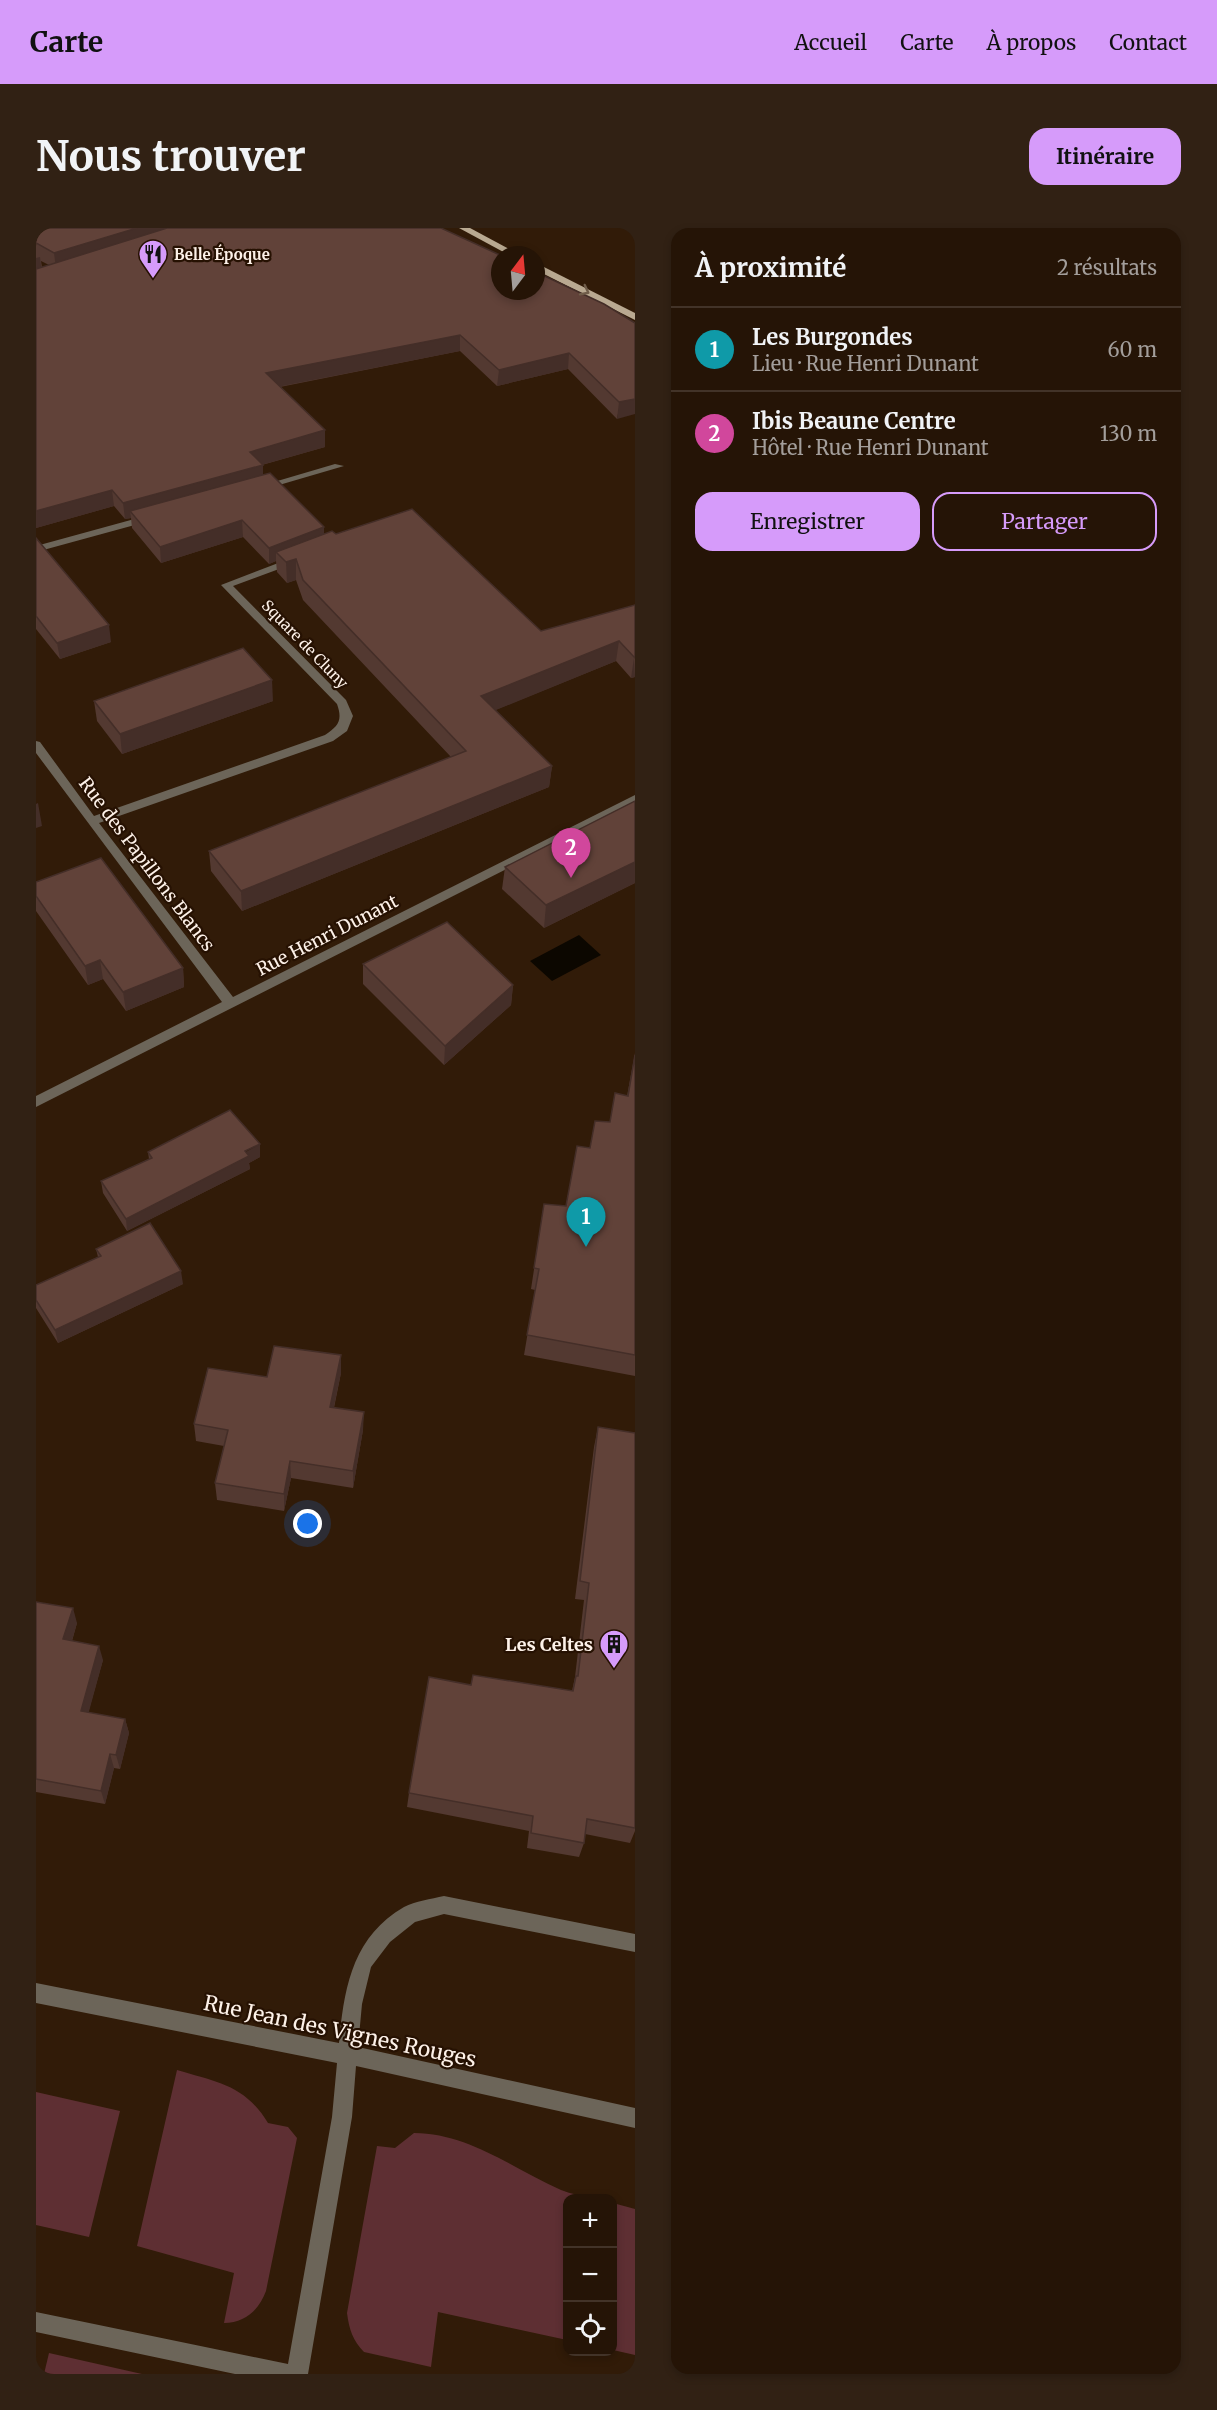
<!DOCTYPE html>
<html lang="fr">
<meta charset="utf-8">
<style>
:root{--surface:#251406;--page:#312114;--text:#f1f3f6;--muted:#a39e9b;--line:#423328;--accent:#d69bfa}
body{margin:0;font-family:Merriweather,serif;background:var(--page);color:var(--text)}
.controls{position:absolute;right:18px;bottom:18px;display:grid;overflow:hidden;border-radius:12px;box-shadow:0 3px 9px #0003}
.controls button{width:54px;height:54px;display:grid;place-items:center;padding:0;border:0;border-bottom:2px solid var(--line);background:var(--surface);color:var(--text);font:30px sans-serif}
.compass{position:absolute;left:455px;top:18px;width:54px;height:54px;border-radius:50%;background:var(--surface);box-shadow:0 3px 9px #0003;rotate:16deg}
.you{position:absolute;left:272px;top:1296px;width:21px;height:21px;margin:-15px;border:4px solid #fff;border-radius:50%;background:#1a73e8;box-shadow:0 0 0 9px #1a73e833}
.badge{display:grid;place-items:center;width:39px;height:39px;border-radius:50%;background:var(--accent);color:#fff;font-size:20px;font-weight:700}
.pin{position:absolute;translate:-50% -50px;filter:drop-shadow(0 2px 3px #0008)}
.pin::after{content:'';position:absolute;top:32px;width:21px;height:18px;background:inherit;clip-path:polygon(0 0,100% 0,50% 100%)}
.list{margin:0;padding:0;list-style:none}
h2{display:flex;justify-content:space-between;align-items:center;height:78px;margin:0;padding:0 24px;font-size:26px}
h2 small{font-size:20px;font-weight:400;color:var(--muted)}
.list li{display:grid;grid-template-columns:39px 1fr auto;gap:18px;align-items:center;box-sizing:border-box;height:84px;padding:0 24px;border-top:2px solid var(--line)}
.list b{display:block;font-size:22px;white-space:nowrap}
.list p{margin:0;font-size:20px;white-space:nowrap;color:var(--muted)}
.list em{font-size:20px;font-style:normal;color:var(--muted)}
.actions{display:flex;gap:12px;padding:18px 24px}
.actions a{flex:1;padding:14px 0;border:2px solid var(--accent);border-radius:18px;text-align:center;font-size:21px;color:var(--accent)}
.actions .main{background:var(--accent);color:#111}
.icon{flex:none;width:33px;height:33px;fill:none;stroke:currentColor;stroke-width:2;stroke-linecap:round;stroke-linejoin:round}
.map{position:relative;flex:none;width:599px;height:2146px;overflow:hidden;border-radius:18px}
header{display:flex;align-items:center;gap:36px;box-sizing:border-box;height:84px;padding:0 30px;background:var(--accent);color:#111}
header strong{font-size:28px}
nav{display:flex;gap:33px;margin-inline-start:auto;font-size:21px}
.intro{display:flex;align-items:center;justify-content:space-between;box-sizing:border-box;height:144px;padding:0 36px}
h1{margin:0;font-size:42px}
.button{padding:15px 27px;border-radius:18px;background:var(--accent);color:#111;font-size:21px;font-weight:700}
main{display:flex;gap:36px;padding:0 36px}
aside{flex:1;background:var(--surface);border-radius:18px;box-shadow:0 3px 9px #0003}
.map>svg:first-child{display:block}
.green{fill:#5e2f33}
.water{fill:#0c0700}
.lines{fill:none;stroke-linecap:round;stroke-linejoin:round}
.minor{fill:#6c6559;fill-rule:evenodd}
.major{fill:#b9a991;fill-rule:evenodd}
.wall{fill:#533931;fill-rule:evenodd}
.shaded-wall{fill:#442e28}
.building{fill:#614239;stroke:#442e28;stroke-width:1.5}
.oneway{stroke:#705d4a}
.labels{text-anchor:middle;dominant-baseline:central;stroke-width:4.5;stroke-linejoin:round;paint-order:stroke}
.far-poi-label{font-size:15px;font-weight:bold;fill:#fdf1e8;stroke:#261102;text-anchor:start}
.far-street-label{font-size:15px;fill:#fdf1e8;stroke:#261102}
.street-label{font-size:18px;fill:#fdf1e8;stroke:#261102}
.poi-label{font-size:18px;font-weight:bold;fill:#fdf1e8;stroke:#261102;text-anchor:end}
.near-street-label{font-size:21px;fill:#fdf1e8;stroke:#261102}
</style>
<header>
<strong>Carte</strong>
<nav><a>Accueil</a><a>Carte</a><a>À propos</a><a>Contact</a></nav>
</header>
<div class="intro"><h1>Nous trouver</h1><a class="button">Itinéraire</a></div>
<main>
<div class="map">
<svg width="599" height="2146" viewBox="0 0 599 2146">
<rect width="100%" height="100%" fill="#311b08"/>
<g class="green">
<path d="M 141,1842 C 181,1854 209,1857 232,1895 L 252,1899 L 261,1910 L 230,2063 C 223,2082 209,2095 188,2095 L 198,2045 L 101,2018 Z"/>
<polygon points="0,1864 84,1883 53,2009 0,1997"/>
<path d="M 378,1905 C 432,1905 478,1941 525,1962 C 535,1966 547,1968 557,1970 L 532,1970 L 531,2112 L 402,2084 L 395,2139 L 328,2124 C 317,2113 313,2101 311,2085 L 341,1918 L 359,1920 Z"/>
<polygon points="577,1975 599,1981 599,2127 577,2122"/>
<polygon points="13,2125 106,2146 8,2146"/>
</g>
<polygon class="water" points="543,707 565,727 516,753 494,733"/>
<g class="lines">
<g class="minor">
<polygon points="299,236 308,238 226,262 221,259"/>
<polygon points="113,287 117,288 117,292 0,324 0,318"/>
<path d="M 258,329 L 262,330 L 262,334 L 197,358 L 310,472 L 317,488 L 311,503 L 297,513 L 63,595 L 197,769 L 599,567 L 599,576 L 0,879 L 0,868 L 186,774 L 0,525 L 0,513 L 4,514 L 58,588 L 289,507 C 302,498 307,493 301,476 L 185,357 Z"/>
<path d="M 408,1668 L 599,1706 L 599,1724 L 408,1686 L 379,1694 L 354,1714 L 335,1739 L 326,1776 L 322,1819 L 599,1880 L 599,1900 L 320,1838 L 316,1889 L 272,2146 L 199,2146 L 0,2104 L 0,2084 L 252,2136 L 296,1889 L 301,1835 L 0,1775 L 0,1755 L 303,1815 C 308,1761 316,1709 368,1679 C 379,1673 395,1671 408,1668 Z"/>
</g>
<g class="major">
<polygon points="423,0 434,0 484,27 473,27"/>
<polygon points="500,35 599,85 599,92 500,42"/>
</g>
</g>
<g class="wall">
<path d="M 0,0 L 599,95 L 581,191 L 532,141 L 461,158 L 424,123 L 244,159 L 289,219 L 226,237 L 227,247 L 288,299 L 288,306 L 300,306 L 505,403 L 599,377 L 599,449 L 595,450 L 580,433 L 459,482 L 516,538 L 513,559 L 206,683 L 175,643 L 173,623 L 415,529 L 267,372 L 260,352 L 251,355 L 241,344 L 240,333 L 233,336 L 207,309 L 125,335 L 96,300 L 95,290 L 89,291 L 78,278 L 0,300 ZM 5,33 L 13,37 L 6,39 Z"/>
<polygon points="0,310 75,414 24,431 0,401"/>
<polygon points="58,473 237,473 86,526 61,493"/>
<polygon points="599,573 599,655 508,700 466,661 469,639"/>
<polygon points="0,654 147,740 148,759 90,783 67,751 52,757 0,683"/>
<polygon points="327,736 477,757 475,777 408,837 327,756"/>
<polygon points="599,825 599,1148 488,1127 499,1062 495,1061 508,976 530,978 554,920 574,894 591,868"/>
<polygon points="112,924 224,929 213,935 214,941 91,1003 67,965 65,953 113,931"/>
<polygon points="60,1021 147,1056 22,1115 0,1080 0,1057 62,1029"/>
<polygon points="305,1127 305,1145 298,1180 327,1202 317,1260 255,1250 248,1283 181,1272 179,1255 188,1218 160,1213 158,1196 231,1149"/>
<polygon points="562,1199 599,1205 599,1603 594,1615 549,1606 548,1615 543,1629 491,1620 493,1603 371,1579 373,1565 435,1457 536,1463 539,1449 548,1372 539,1371 558,1219"/>
<polygon points="0,1374 41,1395 36,1413 67,1432 52,1485 89,1491 93,1505 84,1541 78,1540 69,1576 0,1564"/>
</g>
<g class="shaded-wall">
<polygon points="101,0 154,0 20,41 18,25"/>
<polygon points="4,29 6,45 0,47 0,30"/>
<polygon points="424,107 424,123 231,161 230,145"/>
<polygon points="533,125 532,141 461,158 463,142"/>
<polygon points="599,171 599,186 581,191 583,174"/>
<polygon points="289,202 289,219 214,240 214,224"/>
<polygon points="227,237 227,253 94,283 95,290 89,291 87,275"/>
<polygon points="76,262 78,278 0,300 0,283"/>
<polygon points="206,292 207,309 125,335 124,319"/>
<polygon points="288,299 288,315 240,324 240,333 233,336 233,320"/>
<polygon points="260,331 260,352 251,355 250,334"/>
<polygon points="73,397 75,414 24,431 21,415"/>
<polygon points="583,413 580,433 443,489 445,468"/>
<polygon points="598,430 599,449 595,450"/>
<polygon points="236,452 237,473 86,526 84,506"/>
<polygon points="516,538 513,559 206,683 205,663"/>
<polygon points="2,575 6,598 0,600 0,576"/>
<polygon points="599,634 599,655 508,700 510,677"/>
<polygon points="64,732 67,751 52,757 49,738"/>
<polygon points="147,740 148,759 90,783 87,764"/>
<polygon points="477,757 475,777 408,837 409,818"/>
<polygon points="224,916 224,929 213,935 214,941 91,1003 90,991"/>
<polygon points="145,1043 147,1056 22,1115 19,1102"/>
<polygon points="305,1127 305,1145 294,1197 294,1179"/>
<polygon points="328,1184 327,1202 317,1260 317,1243"/>
<polygon points="254,1233 255,1250 248,1283 248,1266"/>
<polygon points="37,1380 41,1395 32,1426 27,1411"/>
<polygon points="63,1418 67,1432 49,1498 45,1483"/>
<polygon points="89,1491 93,1505 84,1541 80,1527"/>
<polygon points="74,1526 78,1540 69,1576 65,1563"/>
</g>
<g class="building">
<polygon points="0,0 101,0 18,25 0,15"/>
<polygon points="131,0 405,0 464,27 464,63 500,63 500,44 568,76 599,95 599,171 583,174 533,125 463,142 424,107 230,145 289,202 214,224 227,237 87,275 76,262 0,283 0,41"/>
<polygon points="234,245 288,299 233,320 206,292 124,319 94,283"/>
<polygon points="376,281 505,403 599,377 599,430 583,413 445,468 516,538 205,663 173,623 430,523 267,352 260,331 250,334 240,324 296,303 300,306"/>
<polygon points="0,310 73,397 21,415 0,388"/>
<polygon points="207,420 236,452 84,506 58,473"/>
<polygon points="599,573 599,634 510,677 469,639"/>
<polygon points="65,630 147,740 87,764 64,732 49,738 0,668 0,654"/>
<polygon points="411,694 477,757 409,818 327,736"/>
<polygon points="599,827 599,1127 491,1107 503,1041 498,1040 508,976 530,978 541,918 554,920 559,893 574,894 579,865 592,868"/>
<polygon points="194,882 224,916 209,923 213,928 90,991 65,953 116,930 112,924"/>
<polygon points="114,995 145,1043 19,1102 0,1072 0,1057 65,1028 60,1021"/>
<polygon points="238,1118 305,1127 294,1179 328,1184 317,1243 254,1233 248,1266 179,1255 192,1202 158,1196 172,1140 231,1149"/>
<polygon points="562,1199 599,1205 599,1600 551,1591 548,1615 495,1605 497,1588 373,1565 393,1449 435,1457 437,1447 537,1463 540,1448 542,1448 553,1355 544,1353"/>
<polygon points="0,1374 37,1380 27,1411 63,1418 45,1483 89,1491 80,1527 74,1526 65,1563 0,1551"/>
</g>
<defs><path id="oneway-chevron" d="M-2-3.5L2.5 0L-2 3.5" fill="none" stroke-width="1.6" stroke-linecap="round" stroke-linejoin="round" transform="scale(1.5)"/></defs>
<use class="oneway" href="#oneway-chevron" transform="translate(549 63) rotate(27)"/>
<defs>
<g id="restaurant-pin" transform="scale(1.5)"><path d="M0 17L-7.5 6A9.5 9.5 0 1 1 7.5 6Z" fill="#d69bfa" stroke="#261102"/><path d="M-5-6h1v4h1v-4h1v4h1v-4h1v5L-1.5 .5V6h-2V.5L-5-1ZM5-6V6H3V1.5H1.5Q1.5-4 5-6Z" fill="#111"/></g>
<g id="building-pin" transform="scale(1.5)"><path d="M0 17L-7.5 6A9.5 9.5 0 1 1 7.5 6Z" fill="#d69bfa" stroke="#261102"/><path d="M-4-6H4V6H1V3H-1V6H-4ZM-2.5-4.3h1.7v1.8h-1.7ZM.8-4.3h1.7v1.8H.8ZM-2.5-1h1.7V.8h-1.7ZM.8-1h1.7V.8H.8Z" fill="#111"/></g>
</defs>
<g fill-rule="evenodd">
<use href="#restaurant-pin" x="117" y="26"/>
<use href="#building-pin" x="578" y="1416"/>
</g>
<g class="labels">
<g class="far-poi-label">
<text x="138" y="26">Belle Époque</text>
</g>
<g class="far-street-label">
<text transform="translate(269 416) rotate(46)">Square de Cluny</text>
</g>
<g class="street-label">
<text transform="translate(111 636) rotate(53)">Rue des Papillons Blancs</text>
<text transform="translate(291 707) rotate(-27)">Rue Henri Dunant</text>
</g>
<g class="poi-label">
<text x="557" y="1416">Les Celtes</text>
</g>
<g class="near-street-label">
<text transform="translate(304 1803) rotate(12)">Rue Jean des Vignes Rouges</text>
</g>
</g>
</svg>
<div class="controls">
<button>+</button>
<button>−</button>
<button><svg class="icon" aria-label="locate" viewBox="0 0 24 24"><circle cx="12" cy="12" r="6"/><path d="M12 2v4M12 18v4M2 12h4M18 12h4"/></svg></button>
</div>
<svg class="compass" viewBox="-18 -18 36 36"><path d="M0-13l5 13h-10z" fill="#e53935"/><path d="M0 13l5-13h-10z" fill="#a39e9b"/></svg>
<div class="you"></div>
<div class="pin badge" style="left:550px;top:1019px;background:#0f9aa8">1</div>
<div class="pin badge" style="left:535px;top:650px;background:#d1479c">2</div>
</div>
<aside>
<h2>À proximité<small>2 résultats</small></h2>
<ul class="list">
<li><span class="badge" style="background:#0f9aa8">1</span><div><b>Les Burgondes</b><p>Lieu · Rue Henri Dunant</p></div><em>60 m</em></li>
<li><span class="badge" style="background:#d1479c">2</span><div><b>Ibis Beaune Centre</b><p>Hôtel · Rue Henri Dunant</p></div><em>130 m</em></li>
</ul>
<div class="actions"><a class="main">Enregistrer</a><a>Partager</a></div>
</aside>
</main>
